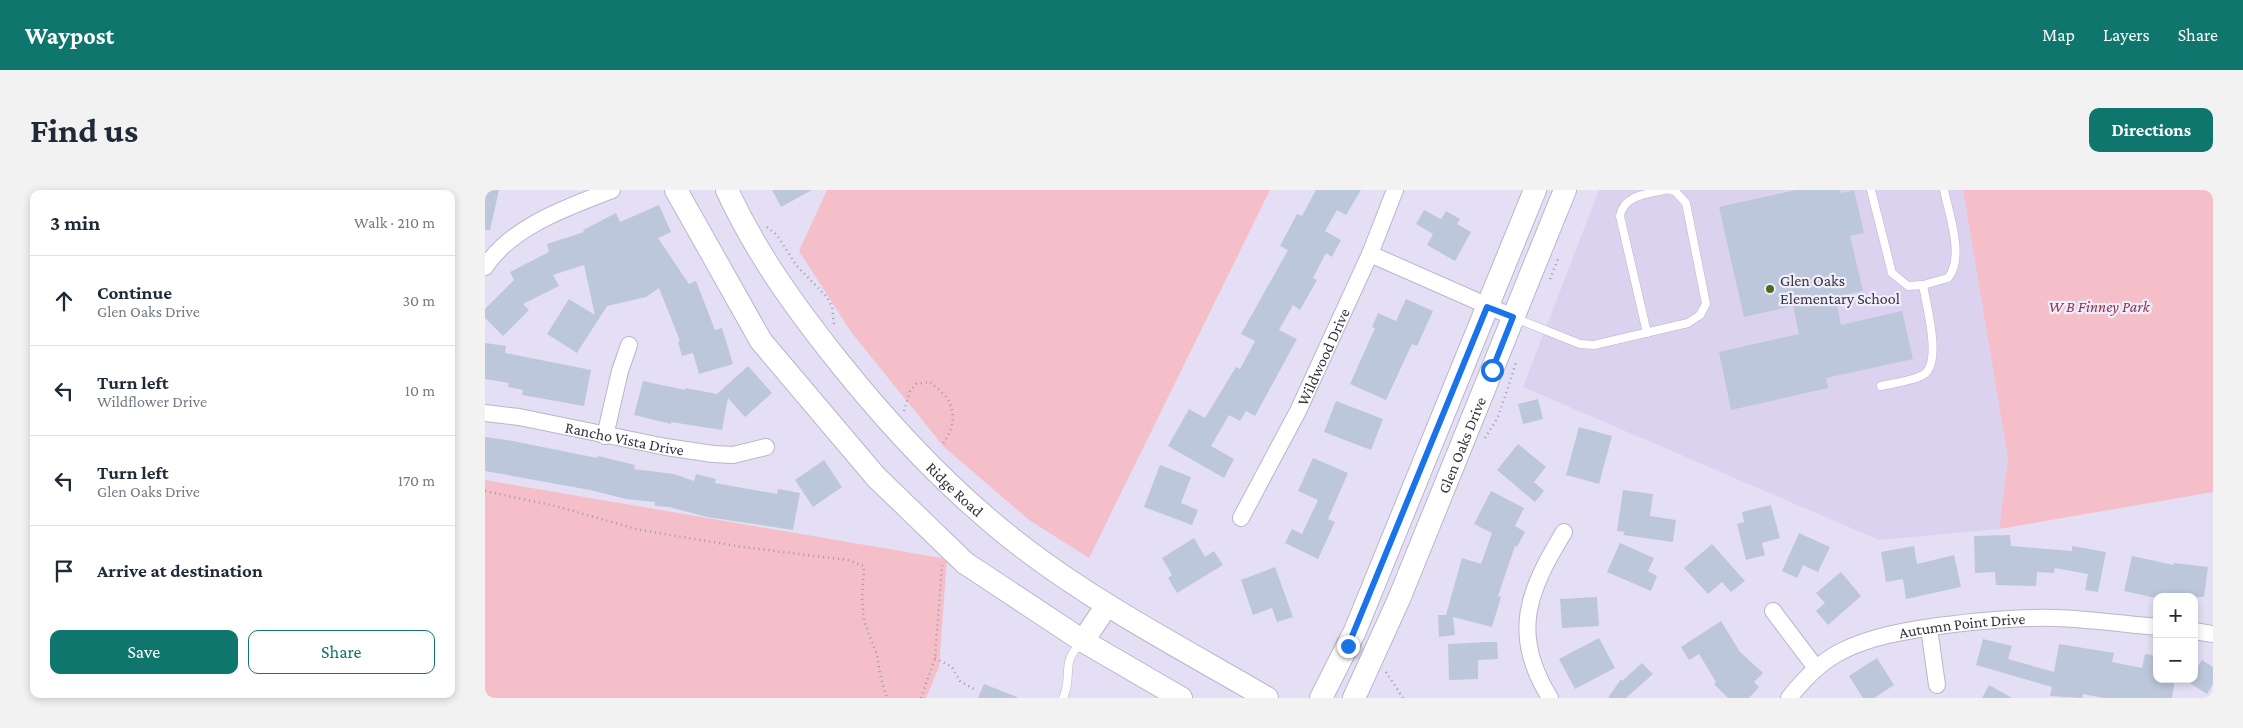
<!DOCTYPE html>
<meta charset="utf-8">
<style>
:root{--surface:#fff;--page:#f2f2f3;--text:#1f2937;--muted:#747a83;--line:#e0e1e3;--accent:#0f766e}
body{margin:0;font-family:"Crimson Pro",serif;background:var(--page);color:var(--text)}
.controls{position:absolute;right:15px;bottom:15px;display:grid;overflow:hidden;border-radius:10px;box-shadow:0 2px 8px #0003}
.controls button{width:45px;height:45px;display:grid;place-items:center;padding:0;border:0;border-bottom:1px solid var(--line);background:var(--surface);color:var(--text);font:25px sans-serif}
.stop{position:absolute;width:15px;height:15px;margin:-11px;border:4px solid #1a73e8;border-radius:50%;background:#fff}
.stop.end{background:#1a73e8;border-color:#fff;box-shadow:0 1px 5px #0008}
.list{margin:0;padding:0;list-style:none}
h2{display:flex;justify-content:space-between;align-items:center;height:65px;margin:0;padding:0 20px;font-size:21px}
h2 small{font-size:16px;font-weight:400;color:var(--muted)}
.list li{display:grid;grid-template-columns:32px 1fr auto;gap:15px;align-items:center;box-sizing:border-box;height:90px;padding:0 20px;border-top:1px solid var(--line)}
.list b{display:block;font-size:19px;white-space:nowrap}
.list p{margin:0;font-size:16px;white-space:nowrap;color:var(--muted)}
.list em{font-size:16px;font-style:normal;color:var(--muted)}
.actions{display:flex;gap:10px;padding:15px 20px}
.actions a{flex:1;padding:11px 0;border:1px solid var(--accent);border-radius:10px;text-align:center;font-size:18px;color:var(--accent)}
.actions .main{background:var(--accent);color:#fff}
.icon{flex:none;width:28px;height:28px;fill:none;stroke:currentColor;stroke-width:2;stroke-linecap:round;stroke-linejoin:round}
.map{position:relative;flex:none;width:1728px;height:508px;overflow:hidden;border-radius:10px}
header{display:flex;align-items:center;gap:30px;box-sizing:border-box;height:70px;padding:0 25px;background:var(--accent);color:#fff}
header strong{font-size:24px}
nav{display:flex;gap:28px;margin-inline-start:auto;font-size:18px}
.intro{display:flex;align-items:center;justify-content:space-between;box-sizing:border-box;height:120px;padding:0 30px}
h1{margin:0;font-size:35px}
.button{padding:12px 22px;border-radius:10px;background:var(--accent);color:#fff;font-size:18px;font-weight:700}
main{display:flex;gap:30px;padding:0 30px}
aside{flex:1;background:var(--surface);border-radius:10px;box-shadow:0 2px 8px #0003}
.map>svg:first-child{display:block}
.built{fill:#dad2ef}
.green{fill:#f4bfc8}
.building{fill:#bcc7db}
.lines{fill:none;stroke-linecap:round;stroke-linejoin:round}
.lane-casing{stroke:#bbb5cb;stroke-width:9}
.street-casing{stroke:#bbb5cb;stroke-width:18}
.secondary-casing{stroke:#bbb5cb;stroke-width:24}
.path{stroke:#9e9aaa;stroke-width:2.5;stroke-dasharray:1 4;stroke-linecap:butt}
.lane{stroke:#fff;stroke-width:8}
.street{stroke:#fff;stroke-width:16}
.secondary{stroke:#fff;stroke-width:22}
.route{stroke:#1a73e8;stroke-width:6}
.poi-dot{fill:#4f6a1d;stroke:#f1eefb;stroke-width:2}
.labels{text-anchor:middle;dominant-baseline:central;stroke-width:4.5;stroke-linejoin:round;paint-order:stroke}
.poi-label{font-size:16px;fill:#35333c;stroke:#f1eefb;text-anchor:start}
.park-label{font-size:16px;font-style:italic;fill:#8e344d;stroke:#f1eefb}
.street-label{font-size:16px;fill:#35333c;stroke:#f1eefb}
</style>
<header>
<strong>Waypost</strong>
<nav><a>Map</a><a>Layers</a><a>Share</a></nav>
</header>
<div class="intro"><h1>Find us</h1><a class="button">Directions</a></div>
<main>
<aside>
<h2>3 min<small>Walk · 210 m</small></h2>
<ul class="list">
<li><svg class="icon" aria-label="ahead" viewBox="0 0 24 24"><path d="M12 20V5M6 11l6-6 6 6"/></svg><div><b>Continue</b><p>Glen Oaks Drive</p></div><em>30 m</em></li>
<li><svg class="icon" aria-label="left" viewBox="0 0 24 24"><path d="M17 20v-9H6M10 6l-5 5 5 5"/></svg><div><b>Turn left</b><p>Wildflower Drive</p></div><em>10 m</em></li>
<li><svg class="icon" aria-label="left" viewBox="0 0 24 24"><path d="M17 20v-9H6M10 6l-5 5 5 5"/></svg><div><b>Turn left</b><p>Glen Oaks Drive</p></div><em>170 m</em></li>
<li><svg class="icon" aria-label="arrive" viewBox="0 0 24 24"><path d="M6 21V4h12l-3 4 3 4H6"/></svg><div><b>Arrive at destination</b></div></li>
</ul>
<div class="actions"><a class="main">Save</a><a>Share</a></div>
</aside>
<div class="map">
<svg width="1728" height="508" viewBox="0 0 1728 508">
<rect width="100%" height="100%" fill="#e5dff5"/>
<polygon class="built" points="1114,0 1478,0 1523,269 1514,339 1394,350 1038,197"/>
<g class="green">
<polygon points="342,0 785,0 604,368 544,330 459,257 366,142 314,61"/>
<polygon points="1478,0 1728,0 1728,302 1514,339 1523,269"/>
<polygon points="0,290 462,369 454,477 441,508 0,508"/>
</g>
<g class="building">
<polygon points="0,0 14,0 5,40 0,40"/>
<polygon points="287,0 327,0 296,17"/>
<polygon points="831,0 876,0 861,25 852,20 840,41 856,50 847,67 841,63 828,88 832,90 815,120 808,115 794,140 812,149 770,226 761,221 755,231 744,225 726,256 749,269 739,288 683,256 704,219 720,228 751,177 755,179 770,151 756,144 803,60 795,56 812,24 817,26"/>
<polygon points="1311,0 1355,0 1356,3 1369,0 1379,43 1365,46 1378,101 1350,107 1356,135 1417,121 1428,169 1341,188 1343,198 1246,220 1234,162 1314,144 1308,116 1259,127 1234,17"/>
<polygon points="174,15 186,42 173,48 204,94 211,91 230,140 237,138 248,174 214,184 208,163 197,166 193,152 195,151 174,98 161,107 122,116 92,163 62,144 84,109 110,125 99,75 68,85 74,96 38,114 44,120 18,146 0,128 0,119 29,90 25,82 64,62 62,54 99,42 98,40 131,23 135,32"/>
<polygon points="939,20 956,29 961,21 975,29 972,34 986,42 970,71 942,55 948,44 931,34"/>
<polygon points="921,109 948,121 932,156 927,154 901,210 865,194 890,138 887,137 893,123 911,131"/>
<polygon points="0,153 21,156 20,163 106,180 99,216 37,205 38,200 23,197 24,193 0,189"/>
<polygon points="263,176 287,203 260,227 243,208 237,240 186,232 186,234 149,225 158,191 200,200 200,198 232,204"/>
<polygon points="1053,209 1058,229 1038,234 1033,214"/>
<polygon points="851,211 898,229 886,260 839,242"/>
<polygon points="1094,237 1127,246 1114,294 1081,285"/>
<polygon points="0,247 28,251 112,268 113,266 150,275 149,279 189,284 209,291 211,284 231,289 230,293 292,304 293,299 315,303 308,340 222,327 184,317 170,316 170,312 141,309 105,300 0,281"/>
<polygon points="1033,254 1061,277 1049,292 1059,301 1050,312 1012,280"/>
<polygon points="828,268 863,283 843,329 850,332 833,369 800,353 807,339 817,344 833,310 813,301"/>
<polygon points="339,270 357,297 328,317 310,290"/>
<polygon points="675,275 706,287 696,313 713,320 707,335 659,317"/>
<polygon points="1138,300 1168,304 1165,326 1191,330 1188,352 1138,345 1140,342 1132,341"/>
<polygon points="1006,301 1039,318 1030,336 1040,342 1032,357 1030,356 1013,406 1016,407 1007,437 968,427 970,445 954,447 953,425 961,425 977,368 996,374 1007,343 989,334"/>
<polygon points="1286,315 1295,348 1277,353 1280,365 1261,370 1252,334 1259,332 1257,322"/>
<polygon points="1314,343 1345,357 1333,382 1318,375 1312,388 1297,381"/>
<polygon points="1525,345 1526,356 1587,361 1587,356 1621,362 1613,402 1600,400 1603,384 1570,378 1569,383 1552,382 1551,396 1511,395 1510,382 1490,383 1489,346"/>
<polygon points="709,348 720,367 729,361 738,375 692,403 683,388 687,385 677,368"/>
<polygon points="1135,353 1169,368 1163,381 1172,386 1166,401 1122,382"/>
<polygon points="1227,354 1260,391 1246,402 1237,392 1223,404 1199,378"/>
<polygon points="1429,356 1432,374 1469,365 1476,397 1421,409 1418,389 1401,392 1396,362"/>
<polygon points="1647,366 1689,375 1689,373 1723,377 1719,407 1671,407 1671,408 1639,401"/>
<polygon points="790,377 808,427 792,432 787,418 768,425 756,390"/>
<polygon points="1356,382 1376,406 1343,435 1331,421 1340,413 1331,403"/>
<polygon points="1112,407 1114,436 1077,438 1075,409"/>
<polygon points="1236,431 1255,462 1278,483 1269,492 1274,497 1264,508 1243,508 1229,494 1231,492 1214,464 1204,470 1196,457"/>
<polygon points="1114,448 1130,478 1090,499 1074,469"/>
<polygon points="1498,449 1527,456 1523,469 1569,482 1574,454 1629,463 1627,472 1657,478 1660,464 1672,466 1672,489 1690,489 1687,508 1619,508 1598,504 1597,508 1565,506 1567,497 1491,475"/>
<polygon points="1001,452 1012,452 1013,469 993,470 993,489 964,490 963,454"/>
<polygon points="1392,468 1409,495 1389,508 1378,508 1364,486"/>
<polygon points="1717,470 1728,477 1728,494 1722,504 1703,492 1705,489 1709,489 1709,483"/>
<polygon points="1157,473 1168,484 1141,508 1123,508 1136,489 1137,491"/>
<polygon points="499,494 532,507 532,508 493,508"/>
<polygon points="1504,495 1527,508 1497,508"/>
</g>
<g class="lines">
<g class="lane-casing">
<g id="lane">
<path d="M 1386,0 L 1407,83 L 1423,96 L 1438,95 L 1463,88 C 1480,68 1464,24 1459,0"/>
<polyline points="1030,128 1095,154 1109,155 1203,133 1215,125 1221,114 1201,13 1190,1 1185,0"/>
<path d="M 1162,143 L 1135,26 C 1139,5 1162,4 1179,0"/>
<path d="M 1396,196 C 1409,193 1427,191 1438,185 C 1458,174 1441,114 1438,95"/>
<path d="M 578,508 C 589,485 574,474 597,452"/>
</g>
</g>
<g class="street-casing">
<g id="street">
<polyline points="885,64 1028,127"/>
<path d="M 0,77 C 27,36 83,17 127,0"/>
<path id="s1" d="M 0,223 L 34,227 L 181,257 L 228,264 L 248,265 L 281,257"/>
<polyline points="120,246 135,181 144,155"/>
<path id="s2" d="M 756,328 L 813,221 L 885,64 L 910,0"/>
<polyline points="1288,421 1331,478"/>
<polyline points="1444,438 1452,495"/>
<polyline points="1709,441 1728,444"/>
<path d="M 1065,508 C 1025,444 1043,401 1079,342"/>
<path id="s3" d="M 1304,508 C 1318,490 1337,471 1357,461 C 1387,446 1420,441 1453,436 C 1491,431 1530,427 1570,428 C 1604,429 1638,434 1672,437"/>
</g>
</g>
<g class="secondary-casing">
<g id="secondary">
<polyline points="191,0 276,151 391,287 480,373 598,451 696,508"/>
<path id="s4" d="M 242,0 C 271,63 310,117 353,171 C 408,240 469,305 540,359 C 615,416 700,460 782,508"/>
<polyline points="598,451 622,415"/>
<polyline points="836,508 870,441 1050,0"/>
<path id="s5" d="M 869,508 L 914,409 L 1080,0"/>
</g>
</g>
<g class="path">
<polyline points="282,37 292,45 311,75 342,107 347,117 349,135"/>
<polyline points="1065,89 1073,69"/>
<path d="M 419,221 L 425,201 L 431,194 L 445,192 C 450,197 458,202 462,208 C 473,225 467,243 456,256"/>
<polyline points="1000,248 1013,227 1032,170"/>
<polyline points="0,301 70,316 155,340 258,357 362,370 379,376 377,408 379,431 392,465 395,485 402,508"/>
<polyline points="450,468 467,477 475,491 492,501"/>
<polyline points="901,482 918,508"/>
<polyline points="436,508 450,468 457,375"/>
</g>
<use href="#lane" class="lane"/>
<use href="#street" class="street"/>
<use href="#secondary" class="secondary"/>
</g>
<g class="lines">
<polyline class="route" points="863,456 1002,117 1028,127 1007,180"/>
</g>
<circle class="poi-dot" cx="1285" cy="99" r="5"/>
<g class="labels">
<g class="poi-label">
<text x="1295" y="90">Glen Oaks<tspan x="1295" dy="18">Elementary School</tspan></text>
</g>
<g class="park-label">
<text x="1614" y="116">W B Finney Park</text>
</g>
<g class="street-label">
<text stroke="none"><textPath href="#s2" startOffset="181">Wildwood Drive</textPath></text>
<text stroke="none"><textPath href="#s1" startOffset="142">Rancho Vista Drive</textPath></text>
<text stroke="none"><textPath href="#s5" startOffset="275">Glen Oaks Drive</textPath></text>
<text stroke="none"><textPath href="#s4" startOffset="378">Ridge Road</textPath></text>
<text stroke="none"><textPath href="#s3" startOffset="195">Autumn Point Drive</textPath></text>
</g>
</g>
</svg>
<div class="controls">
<button>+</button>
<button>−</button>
</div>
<div class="stop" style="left:1007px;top:180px"></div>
<div class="stop end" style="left:863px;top:456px"></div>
</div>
</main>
